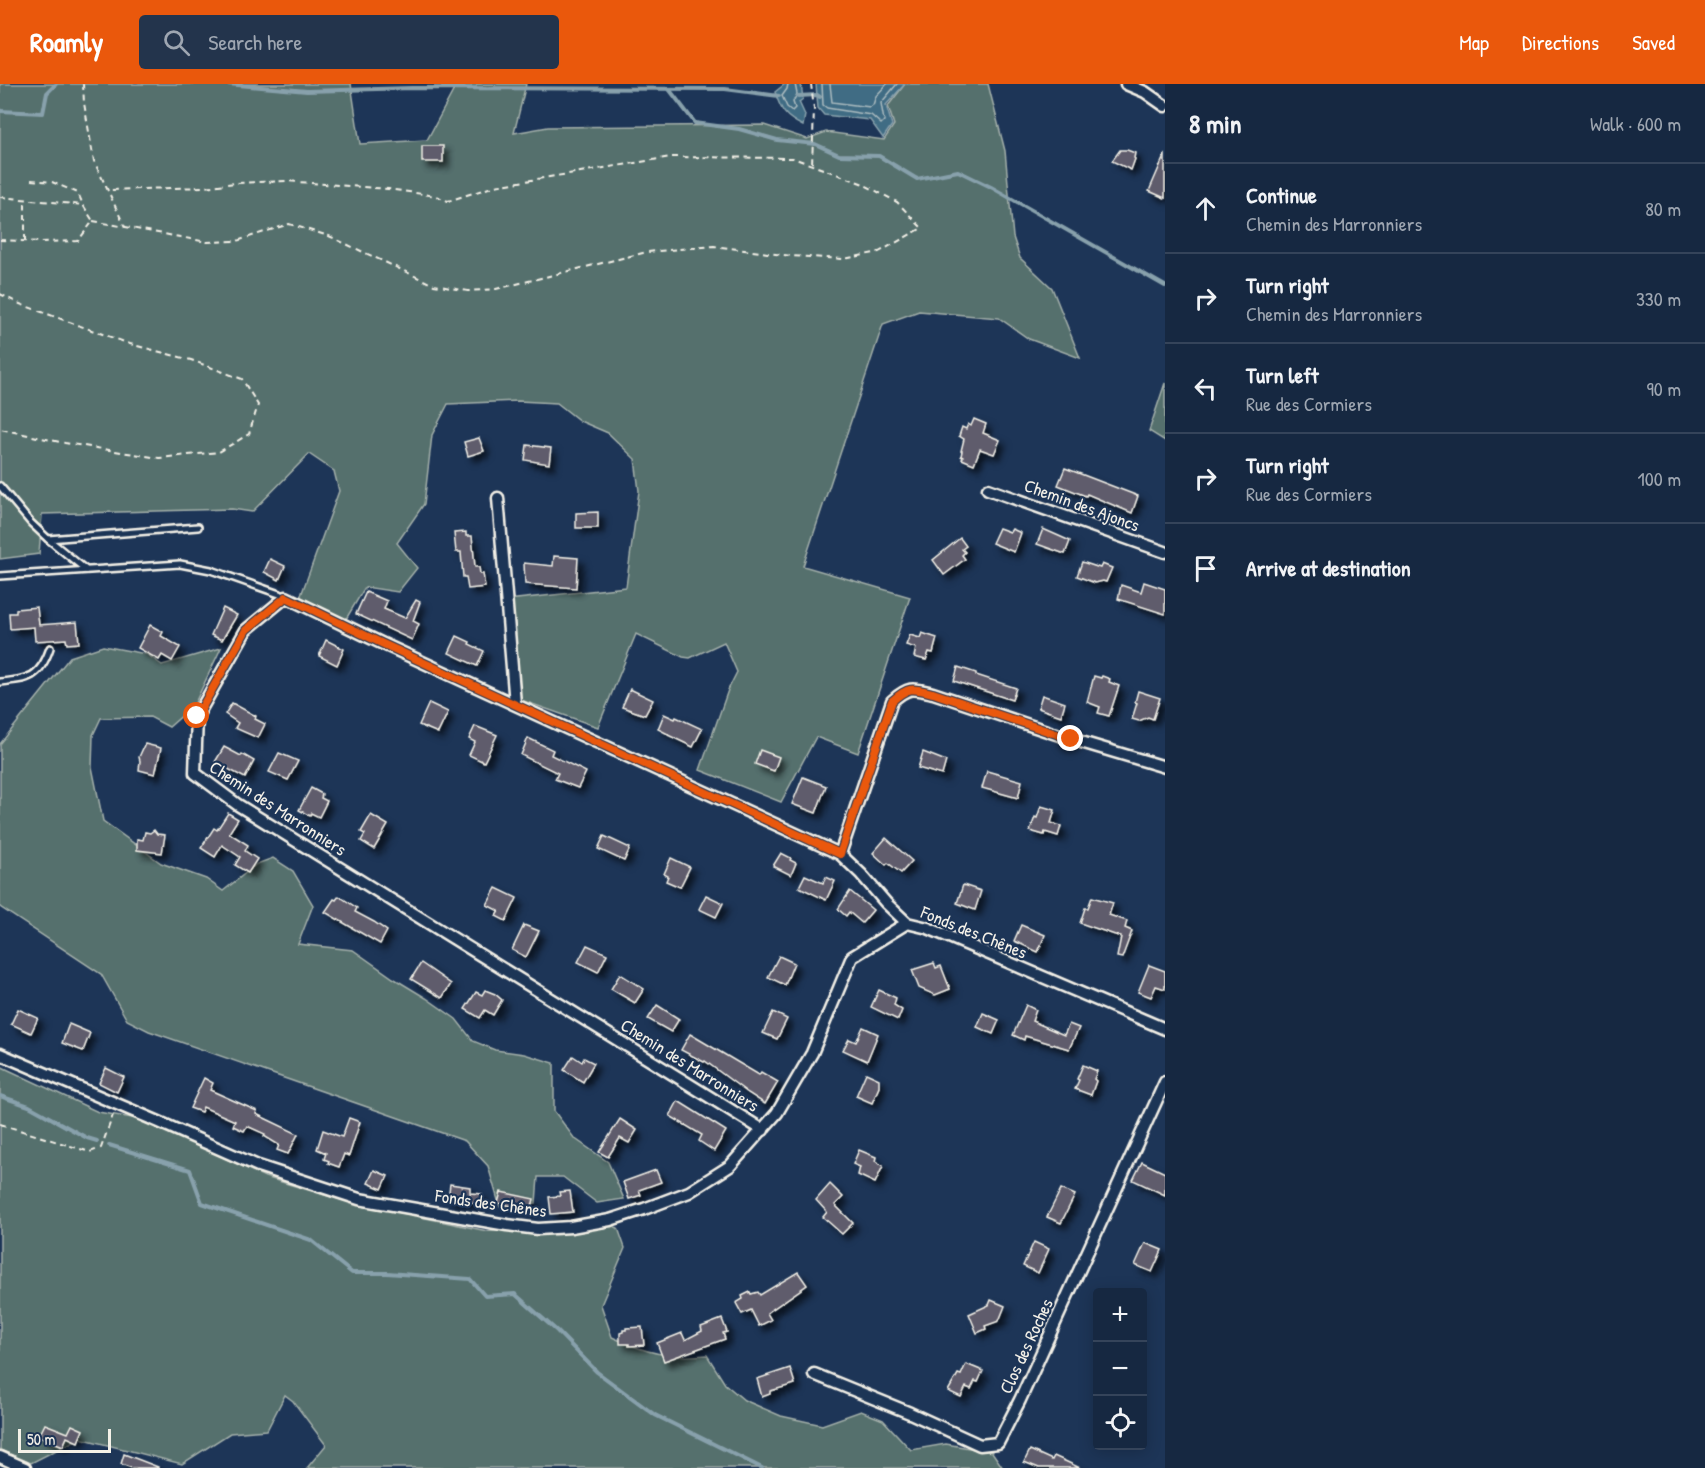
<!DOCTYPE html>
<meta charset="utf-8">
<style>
:root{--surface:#162841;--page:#23344c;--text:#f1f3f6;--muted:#9ea6b1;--line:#35445a;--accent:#ea580c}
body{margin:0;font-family:"Patrick Hand",sans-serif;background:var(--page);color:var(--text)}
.controls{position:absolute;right:18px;bottom:18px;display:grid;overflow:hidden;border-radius:6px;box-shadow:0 3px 15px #0003}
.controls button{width:54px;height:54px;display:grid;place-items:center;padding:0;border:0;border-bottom:2px solid var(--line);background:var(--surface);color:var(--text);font:30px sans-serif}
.scale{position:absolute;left:18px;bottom:15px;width:93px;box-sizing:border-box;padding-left:6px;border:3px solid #f4f1e8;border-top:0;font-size:16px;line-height:21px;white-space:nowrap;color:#f4f1e8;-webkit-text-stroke:4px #1d3557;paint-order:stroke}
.stop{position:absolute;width:18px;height:18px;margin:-14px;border:4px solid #ea580c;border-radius:50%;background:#fff}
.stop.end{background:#ea580c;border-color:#fff;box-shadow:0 2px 6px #0008}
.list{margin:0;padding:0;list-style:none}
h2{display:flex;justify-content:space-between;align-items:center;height:78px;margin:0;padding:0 24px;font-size:26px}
h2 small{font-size:20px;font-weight:400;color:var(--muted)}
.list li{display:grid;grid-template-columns:39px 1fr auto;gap:18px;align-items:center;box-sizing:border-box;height:90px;padding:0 24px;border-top:2px solid var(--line)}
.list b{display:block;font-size:22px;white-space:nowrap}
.list p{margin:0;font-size:20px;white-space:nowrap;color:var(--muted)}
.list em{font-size:20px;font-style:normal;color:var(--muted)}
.icon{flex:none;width:33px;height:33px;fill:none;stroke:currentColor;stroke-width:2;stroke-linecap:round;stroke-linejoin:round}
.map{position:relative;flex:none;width:1165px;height:1384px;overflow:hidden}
header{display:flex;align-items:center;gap:36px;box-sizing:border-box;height:84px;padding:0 30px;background:var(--accent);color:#fff}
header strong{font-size:28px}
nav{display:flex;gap:33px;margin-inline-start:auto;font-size:21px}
.search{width:420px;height:54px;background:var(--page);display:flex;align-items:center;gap:15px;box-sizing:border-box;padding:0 21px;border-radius:6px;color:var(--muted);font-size:22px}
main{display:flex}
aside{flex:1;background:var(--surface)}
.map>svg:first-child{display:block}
.green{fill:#546f6d;stroke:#a4b0aa;stroke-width:1.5}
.water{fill:#406c84;stroke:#88a1ac;stroke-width:1.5}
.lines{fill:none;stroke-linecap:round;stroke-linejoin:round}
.shore{stroke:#acbcc0;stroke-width:1.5}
.stream{stroke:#88a1ac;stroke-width:4}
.building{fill:#5f5c6c;stroke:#f4f1e8;stroke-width:1.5;filter:url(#shadow)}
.service-casing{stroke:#f4f1e8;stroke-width:10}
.minor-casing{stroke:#f4f1e8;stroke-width:15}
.path{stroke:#f4f1e8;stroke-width:2;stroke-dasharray:6 4.5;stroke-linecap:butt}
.service{stroke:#1d3557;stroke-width:5}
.minor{stroke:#1d3557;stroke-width:10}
.route{stroke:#ea580c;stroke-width:8}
.labels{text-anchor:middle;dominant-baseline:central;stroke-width:4.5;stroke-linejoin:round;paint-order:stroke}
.street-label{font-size:18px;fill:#f4f1e8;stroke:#1d3557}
</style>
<header>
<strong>Roamly</strong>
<div class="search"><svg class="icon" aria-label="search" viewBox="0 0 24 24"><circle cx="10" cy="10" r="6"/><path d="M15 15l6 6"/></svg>Search here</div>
<nav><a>Map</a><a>Directions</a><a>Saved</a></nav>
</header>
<main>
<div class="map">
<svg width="1165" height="1384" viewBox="0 0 1165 1384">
<defs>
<filter id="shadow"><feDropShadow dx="5.5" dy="5.5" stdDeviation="3" flood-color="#0009"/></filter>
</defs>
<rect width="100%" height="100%" fill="#1d3557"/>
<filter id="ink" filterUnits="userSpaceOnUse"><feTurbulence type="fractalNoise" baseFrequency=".0167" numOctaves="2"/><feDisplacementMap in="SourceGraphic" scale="12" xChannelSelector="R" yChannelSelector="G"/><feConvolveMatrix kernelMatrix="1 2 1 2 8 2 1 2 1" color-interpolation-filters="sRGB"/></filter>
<g filter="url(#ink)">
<g class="green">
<polygon points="0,0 351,0 360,60 427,56 457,0 526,0 514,49 548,43 764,41 807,55 826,48 884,56 894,41 888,22 905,0 988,0 1005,67 1013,153 1020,174 1052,204 1080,274 1029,255 999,234 919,227 883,240 803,482 910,513 858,669 816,653 781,718 700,686 728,606 737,588 724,558 690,574 683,573 636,550 598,643 518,615 508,516 626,503 639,407 635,375 608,349 580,337 557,319 518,317 448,320 432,351 424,420 397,459 417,484 398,508 365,503 346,535 300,514 339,407 334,387 309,370 252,428 232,425 42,430 39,470 0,475"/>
<polygon points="1165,299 1165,357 1149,347"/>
<polygon points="103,562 146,570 162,581 221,564 194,621 169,643 150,633 101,634 93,651 92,683 103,737 161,779 206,795 223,807 257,780 273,774 293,787 313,821 298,860 353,866 393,894 426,914 456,935 473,957 495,966 524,970 554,979 554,1027 574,1054 608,1078 624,1115 597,1119 563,1093 538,1093 536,1119 500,1123 488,1082 465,1057 149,947 127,936 101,890 0,823 0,660 70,573"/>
<path d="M 0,982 L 98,1028 L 144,1036 L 265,1093 L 345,1117 L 487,1147 L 592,1134 L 618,1144 L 625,1164 L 601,1221 L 612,1253 C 645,1269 670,1275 707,1271 L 725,1300 L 744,1316 L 781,1332 L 822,1341 L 861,1327 L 883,1336 L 911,1366 L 946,1360 L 992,1368 L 1003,1384 L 307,1384 L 326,1361 L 293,1317 L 285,1311 L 267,1346 L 230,1349 L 182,1380 L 80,1354 L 31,1379 L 0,1366 Z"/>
</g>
<g class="water">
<path d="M 785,0 L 801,0 L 803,15 L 799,18 L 805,31 L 803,42 C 785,33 781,27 775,8 Z"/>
<polygon points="816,0 904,0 904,1 886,21 892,41 883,54 870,36 824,31 818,24"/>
</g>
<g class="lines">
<g class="shore">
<polyline points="788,0 787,5 782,12 787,23 792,27 795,24 793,18 797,10 795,0"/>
<polyline points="822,0 823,21 827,24 871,31 881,40 884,37 881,19 897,0"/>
<polyline points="830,0 832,18 870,23 873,21 876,12 887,0"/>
</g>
<g class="stream">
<polyline points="227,0 307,7 412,4 725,5 779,12"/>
<polyline points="669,5 695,39 739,45 777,56 815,60 839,71 879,72 917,95 958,87 991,103 1165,202"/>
<polyline points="798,12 817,11 820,13"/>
<polyline points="0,27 43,29 47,9 56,0"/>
<polyline points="0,1012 29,1022 87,1054 97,1057"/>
<polyline points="109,1061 190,1086 202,1119 311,1156 352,1189 387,1189 470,1195 485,1212 515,1210 557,1247 597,1288 655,1331 762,1384"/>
</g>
</g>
<g class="building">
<rect x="422" y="62" width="21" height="16"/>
<polygon points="1120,66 1127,66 1135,69 1134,74 1135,75 1131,86 1112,77"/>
<polygon points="1165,70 1165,114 1149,107"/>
<polygon points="974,335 986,340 983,349 1000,356 994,370 980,365 974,380 962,375 963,373 961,372 962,367 961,367 964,355 959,352 962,343 966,345 968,340 971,342"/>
<polygon points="479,354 484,367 468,372 464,358"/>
<polygon points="527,361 551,364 549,380 525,376"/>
<polygon points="1065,384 1138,412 1132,429 1087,410 1086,412 1058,401"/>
<polygon points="598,428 598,444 576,444 576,429"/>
<polygon points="999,444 1010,448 1012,445 1021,449 1014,468 992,459"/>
<polygon points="1043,445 1070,457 1065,470 1037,460"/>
<polygon points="466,448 466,452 472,452 475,483 479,483 480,490 483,490 485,503 468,505 466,493 463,493 461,468 456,468 454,449"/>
<polygon points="960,454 966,462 962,465 965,468 962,471 965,475 944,491 933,476"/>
<polygon points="554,472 578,474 576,504 525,500 524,479 553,482"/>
<polygon points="270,475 285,482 279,496 264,488"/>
<polygon points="1082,478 1100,484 1102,480 1112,484 1106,498 1103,497 1095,499 1077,492"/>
<polygon points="1144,498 1165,505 1165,530 1118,515 1121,501 1141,508"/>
<polygon points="366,508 387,517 384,525 405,534 416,516 420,518 413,537 419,540 412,556 356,530"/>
<polygon points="37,523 39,541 77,538 79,559 67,560 66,555 35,557 34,543 10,545 9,529 16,529 16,525"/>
<polygon points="223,524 237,531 222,556 211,551"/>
<polygon points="150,541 163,548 161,552 180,563 172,577 162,571 159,576 138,564"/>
<polygon points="922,549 937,554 933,569 929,568 926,576 914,573 916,564 906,561 910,551 920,554"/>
<polygon points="457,552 470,558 469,560 484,567 477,582 449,569"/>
<polygon points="326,556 344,565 337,581 319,572"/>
<polygon points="958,583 976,589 976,591 1016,604 1012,616 954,597"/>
<polygon points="1094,592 1101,594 1102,592 1110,595 1109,598 1119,602 1109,632 1098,629 1100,623 1087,618"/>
<polygon points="630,605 653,616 645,631 622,623"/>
<polygon points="1138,607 1160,614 1153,635 1148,633 1139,637 1132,635 1137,619 1135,618"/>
<polygon points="1042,611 1065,619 1061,632 1038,624"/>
<polygon points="232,619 256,632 255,635 265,640 258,654 235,644 238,639 225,630"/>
<polygon points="429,619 448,628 438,649 419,641"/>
<polygon points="664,630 675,635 676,633 702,645 693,663 668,651 668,650 658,645"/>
<polygon points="475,642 497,651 484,678 469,671 475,658 469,655"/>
<polygon points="528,654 553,666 551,671 586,688 578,704 555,695 558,689 521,671"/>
<polygon points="145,660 161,664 155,690 139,686 140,677 139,673"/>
<polygon points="224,663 241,672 242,670 254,677 245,694 215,678"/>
<polygon points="760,666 779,673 774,687 755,680"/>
<polygon points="923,668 946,677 942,691 918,684"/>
<polygon points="279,669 298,677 288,696 269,688"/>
<polygon points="987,687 1022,697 1018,714 982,704"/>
<polygon points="803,693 826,702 816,729 792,720"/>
<polygon points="311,704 322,710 321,714 327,717 319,733 311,729 310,732 299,726"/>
<polygon points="1041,722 1055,726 1051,739 1061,742 1058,752 1045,748 1044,751 1030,747 1035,733 1037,734"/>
<polygon points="228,729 238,735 229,749 248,761 245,767 257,775 248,789 235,781 240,773 222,761 215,773 201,764 214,744 217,746"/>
<polygon points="371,731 388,741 374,765 361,757 365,750 361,748"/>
<polygon points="154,746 157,750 165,751 162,769 137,766 137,755 143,756 145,748 150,749"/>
<polygon points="604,752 630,764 624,777 598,765"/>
<polygon points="886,754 912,777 901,789 888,779 886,781 873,769"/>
<polygon points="781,769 791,774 790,776 796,779 791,791 773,782"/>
<polygon points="671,774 690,783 680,803 666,797 668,792 664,790"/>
<polygon points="805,791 823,799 826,793 835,797 826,816 799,803"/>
<polygon points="963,801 981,807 975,826 957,819"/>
<polygon points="496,804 517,814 506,837 496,832 499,827 487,821"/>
<polygon points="850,807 873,826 862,839 849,828 846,832 838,825"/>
<polygon points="706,811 723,819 716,833 699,825"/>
<polygon points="339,812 357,824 355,828 374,838 387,847 380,860 325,828 334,815 336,816"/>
<polygon points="1092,813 1113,819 1109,831 1127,837 1125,844 1132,847 1122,874 1117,873 1121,853 1080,839 1085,824 1088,824"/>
<polygon points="524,841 539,847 526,873 512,866"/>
<polygon points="1021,841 1045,851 1038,868 1014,857"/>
<polygon points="587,861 607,870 598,888 578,878"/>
<polygon points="779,872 794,879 785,901 768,893"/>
<polygon points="421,879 451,900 442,914 411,895"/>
<polygon points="934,879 936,884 941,882 950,905 935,911 919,904 912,886"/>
<polygon points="1149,881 1165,887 1165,905 1156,902 1151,913 1138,908"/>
<polygon points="620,890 644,905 635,919 611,905"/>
<polygon points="485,906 495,910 502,916 493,931 485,926 480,934 465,925 476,908 482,911"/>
<polygon points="879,906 896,914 894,921 902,926 898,936 871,923"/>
<polygon points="657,921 679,935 671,948 648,935"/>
<polygon points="1026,921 1036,926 1032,937 1064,951 1069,940 1079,944 1069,965 1025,952 1024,956 1013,951"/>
<polygon points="18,925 38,934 31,949 11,940"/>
<polygon points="773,928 787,935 777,955 763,949"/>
<polygon points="983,929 999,936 993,950 977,943"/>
<polygon points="69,940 90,949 83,967 62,959"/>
<polygon points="863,943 878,950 867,977 843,966 849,955 856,958"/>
<polygon points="690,950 759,991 761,988 778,998 765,1020 748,1009 705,977 704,978 681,966"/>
<polygon points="573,972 582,978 584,974 594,979 583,998 564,986"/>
<polygon points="1083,981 1097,987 1094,995 1096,997 1091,1011 1075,1005 1079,996 1077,995"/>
<polygon points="106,984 124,993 117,1008 99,999"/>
<polygon points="866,989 879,995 879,1003 872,1019 856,1012"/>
<polygon points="204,994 213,999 210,1006 257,1027 256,1030 298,1050 288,1070 277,1066 279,1061 264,1052 265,1050 247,1042 244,1047 233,1042 235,1037 203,1023 201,1028 190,1024"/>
<polygon points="678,1017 726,1047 714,1067 699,1057 702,1051 670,1032"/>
<polygon points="349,1034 360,1038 349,1072 344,1070 339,1083 328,1079 329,1077 324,1075 326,1069 317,1065 323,1046 342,1053"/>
<polygon points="620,1035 637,1046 629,1059 620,1054 608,1073 599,1068"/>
<polygon points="859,1066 876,1073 875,1077 883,1082 875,1099 858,1091 860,1083 853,1080"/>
<polygon points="1142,1078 1165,1089 1165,1111 1133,1096"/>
<polygon points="374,1086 388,1092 382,1105 368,1099"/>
<polygon points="656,1086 661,1098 639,1106 641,1111 629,1115 623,1098"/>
<polygon points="450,1100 470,1103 470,1109 482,1110 480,1120 448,1115"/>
<polygon points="830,1100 843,1113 835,1121 853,1139 842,1150 823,1133 827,1128 816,1116"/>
<polygon points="1061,1105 1075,1111 1061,1139 1047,1133"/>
<polygon points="570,1107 573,1128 551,1130 549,1113 560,1112 559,1108"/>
<polygon points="501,1108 534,1115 531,1126 498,1119"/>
<polygon points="1034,1158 1049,1165 1038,1189 1023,1182"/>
<polygon points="1145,1159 1162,1166 1152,1188 1135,1181"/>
<polygon points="798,1188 807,1201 767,1229 771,1236 759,1242 751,1226 742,1230 736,1219 743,1215 742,1212 750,1208 751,1210 758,1208 760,1211"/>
<polygon points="991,1216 1005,1222 999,1237 985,1242 986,1245 977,1249 969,1230 989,1221"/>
<polygon points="722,1235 727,1248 723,1249 725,1255 664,1277 657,1259 682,1249 685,1256 702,1247 701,1243"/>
<polygon points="642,1243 644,1261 629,1262 629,1260 620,1260 620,1249 623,1248 623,1246 626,1246 626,1244"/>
<polygon points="966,1280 983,1287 978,1298 975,1297 971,1305 966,1303 961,1313 948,1307 958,1290 961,1291"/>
<polygon points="790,1284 795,1300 770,1307 770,1310 762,1313 757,1295"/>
<polygon points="45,1340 68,1349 72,1341 83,1346 78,1358 67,1353 63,1362 39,1352"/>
<polygon points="1030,1366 1052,1376 1054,1372 1080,1384 1039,1384 1024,1378"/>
<polygon points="124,1370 158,1383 158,1384 132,1384 121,1380"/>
</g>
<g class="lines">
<g class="service-casing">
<g id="service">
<polyline points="0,402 31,439 48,455 198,443"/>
<polyline points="48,455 86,486"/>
<polyline points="0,492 180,480 211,486 285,512"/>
<path d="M 0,598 C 29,595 40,594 50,564"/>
</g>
</g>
<g class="minor-casing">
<g id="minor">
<polyline points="1126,0 1145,8 1165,22"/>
<polyline points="988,405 1165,468"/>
<polyline points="498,414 515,620"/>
<path d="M 1165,683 L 1071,655 L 933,609 C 913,604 909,602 892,617 L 840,770 L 861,790 L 886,819 L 907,839 L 928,844 L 1165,945"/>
<polyline points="0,970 159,1038 258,1082 359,1115 507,1141 538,1145 571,1143 610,1136 644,1125 689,1108 730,1082 777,1029 812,969 852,873 907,839"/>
<polyline points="763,1046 238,721 195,689 197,632 246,546 286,513 381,559 840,770"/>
<polyline points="814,1290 910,1329 980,1361 998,1359 1020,1316 1165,998"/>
<polyline points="0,1373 25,1384"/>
</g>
</g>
<g class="path">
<polyline points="83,0 84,19 94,77 125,143"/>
<polyline points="811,0 814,25 812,81"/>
<polyline points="31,96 52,98 78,109 83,121"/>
<polyline points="0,113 83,121 93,137 78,157 41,158 0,156"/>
<polyline points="93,137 207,158 237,157 289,140 329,152 434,201 468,207 496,205 647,168 714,162 791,172 844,175 879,168 922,144 897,118 861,99 793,74 671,73 495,102 448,117 436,112 388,105 286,97 235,99 204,103 108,106"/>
<polyline points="25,157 25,116"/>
<polyline points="0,210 20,220 130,260 191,276 242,295 258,321 249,350 219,368 159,374 65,359 0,345"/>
<polyline points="0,1040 90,1068 101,1064 113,1031"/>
</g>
<use href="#service" class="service"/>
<use href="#minor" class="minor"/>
</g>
</g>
<g class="lines" filter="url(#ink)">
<path class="route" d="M 197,632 L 246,546 L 286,513 L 381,559 L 840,770 L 892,617 C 909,602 913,604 933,609 L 1071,655"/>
</g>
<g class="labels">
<g class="street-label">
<text transform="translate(1082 421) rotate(20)">Chemin des Ajoncs</text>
<text transform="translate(278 724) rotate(33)">Chemin des Marronniers</text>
<text transform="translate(974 848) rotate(22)">Fonds des Chênes</text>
<text transform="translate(690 981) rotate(32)">Chemin des Marronniers</text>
<text transform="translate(491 1119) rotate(8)">Fonds des Chênes</text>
<text transform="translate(1026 1262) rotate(-65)">Clos des Roches</text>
</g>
</g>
</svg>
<div class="controls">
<button>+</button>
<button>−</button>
<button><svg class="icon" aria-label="locate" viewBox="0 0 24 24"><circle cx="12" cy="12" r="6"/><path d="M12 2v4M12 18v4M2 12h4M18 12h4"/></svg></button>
</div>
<div class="scale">50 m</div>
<div class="stop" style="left:197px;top:632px"></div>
<div class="stop end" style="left:1071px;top:655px"></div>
</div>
<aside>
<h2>8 min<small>Walk · 600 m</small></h2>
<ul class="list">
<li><svg class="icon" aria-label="ahead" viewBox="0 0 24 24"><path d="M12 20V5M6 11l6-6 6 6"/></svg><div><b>Continue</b><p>Chemin des Marronniers</p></div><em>80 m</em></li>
<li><svg class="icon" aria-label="right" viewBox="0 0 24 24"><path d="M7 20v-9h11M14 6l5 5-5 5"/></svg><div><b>Turn right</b><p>Chemin des Marronniers</p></div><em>330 m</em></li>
<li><svg class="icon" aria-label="left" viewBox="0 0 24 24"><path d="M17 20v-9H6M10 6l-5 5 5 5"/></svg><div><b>Turn left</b><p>Rue des Cormiers</p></div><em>90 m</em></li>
<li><svg class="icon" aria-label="right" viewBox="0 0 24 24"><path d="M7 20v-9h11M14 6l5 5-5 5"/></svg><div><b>Turn right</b><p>Rue des Cormiers</p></div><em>100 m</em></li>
<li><svg class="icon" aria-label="arrive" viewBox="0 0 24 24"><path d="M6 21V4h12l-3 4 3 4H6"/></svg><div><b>Arrive at destination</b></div></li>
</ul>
</aside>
</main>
